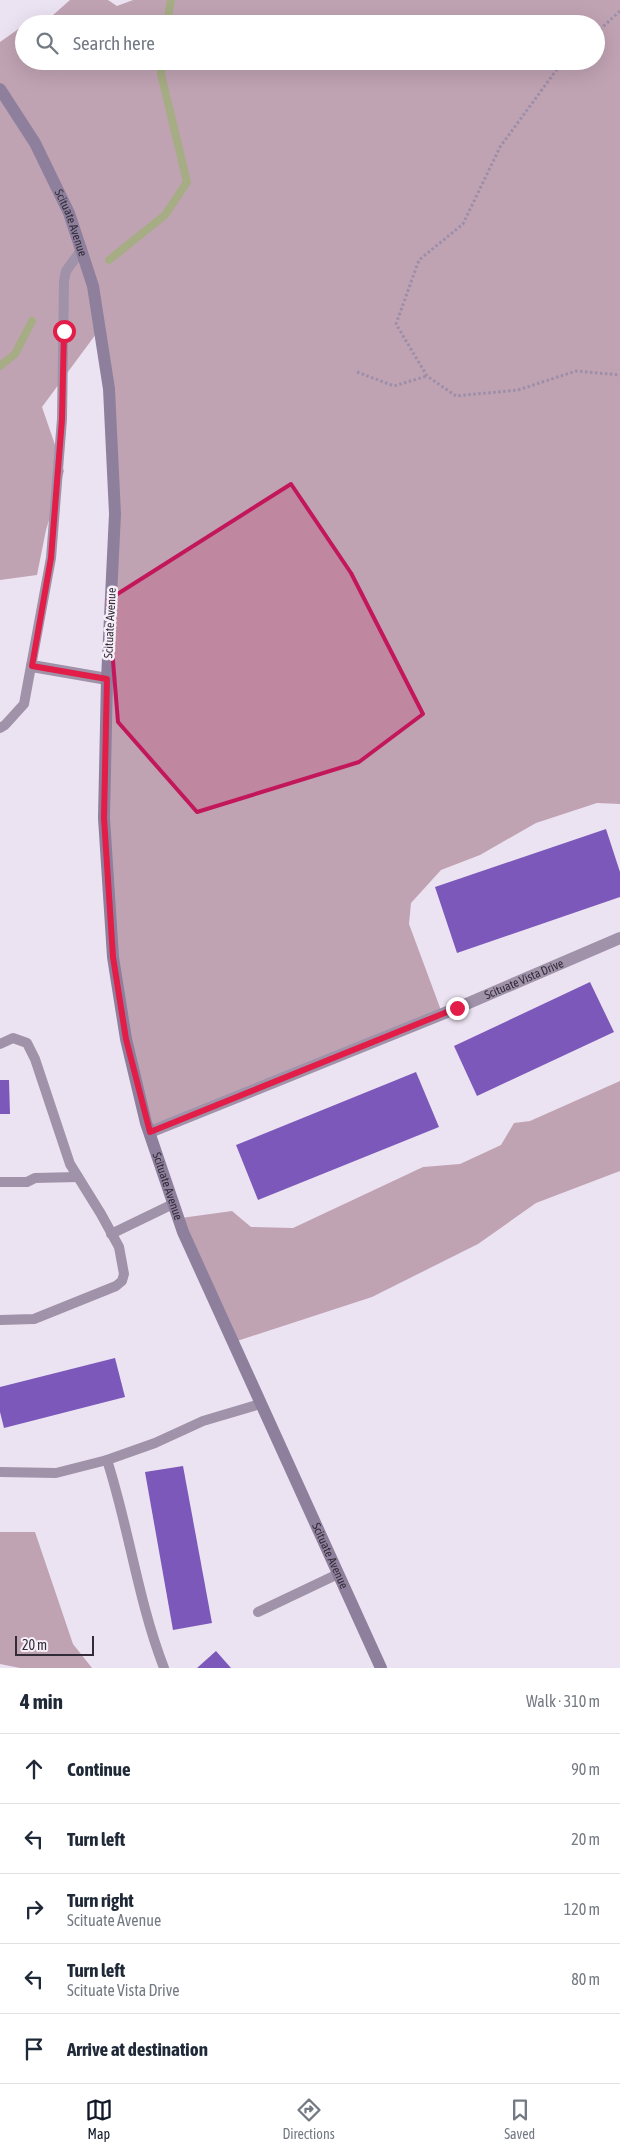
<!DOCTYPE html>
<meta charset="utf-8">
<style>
:root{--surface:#fff;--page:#f6f6f7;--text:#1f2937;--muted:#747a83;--line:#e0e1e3;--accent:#111827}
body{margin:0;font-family:"Asap Condensed",sans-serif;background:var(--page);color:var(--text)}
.scale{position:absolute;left:15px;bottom:12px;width:79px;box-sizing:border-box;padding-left:5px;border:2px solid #322c39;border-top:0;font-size:14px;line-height:18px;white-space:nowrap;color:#322c39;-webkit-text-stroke:4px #f6eff9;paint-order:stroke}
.stop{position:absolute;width:15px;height:15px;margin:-11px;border:4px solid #e11d48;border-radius:50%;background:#fff}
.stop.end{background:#e11d48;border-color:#fff;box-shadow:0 1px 5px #0008}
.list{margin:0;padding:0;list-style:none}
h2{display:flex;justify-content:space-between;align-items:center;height:65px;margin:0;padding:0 20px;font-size:21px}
h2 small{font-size:16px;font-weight:400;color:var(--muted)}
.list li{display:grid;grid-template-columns:32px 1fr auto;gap:15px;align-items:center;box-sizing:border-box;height:70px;padding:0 20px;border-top:1px solid var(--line)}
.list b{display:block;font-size:19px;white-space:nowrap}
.list p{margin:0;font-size:16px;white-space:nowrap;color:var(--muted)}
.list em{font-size:16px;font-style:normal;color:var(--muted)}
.icon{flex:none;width:28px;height:28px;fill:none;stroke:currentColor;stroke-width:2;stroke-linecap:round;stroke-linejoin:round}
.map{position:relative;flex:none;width:620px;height:1668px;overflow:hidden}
.search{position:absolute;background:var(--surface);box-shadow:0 5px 20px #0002;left:15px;right:15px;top:15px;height:55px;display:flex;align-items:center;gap:12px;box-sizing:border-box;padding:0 18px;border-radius:28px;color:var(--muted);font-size:19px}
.sheet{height:415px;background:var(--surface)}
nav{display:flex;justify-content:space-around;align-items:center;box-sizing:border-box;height:70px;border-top:1px solid var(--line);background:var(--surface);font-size:14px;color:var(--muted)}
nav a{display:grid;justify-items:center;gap:2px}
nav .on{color:var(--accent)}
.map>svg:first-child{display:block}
.green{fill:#c0a3b3}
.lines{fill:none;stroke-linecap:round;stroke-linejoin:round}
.stream{stroke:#a6ac84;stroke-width:8}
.building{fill:#7b58ba}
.path{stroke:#9c8ea9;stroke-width:3;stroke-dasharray:2.5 2.5;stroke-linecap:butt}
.service{stroke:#9f92a9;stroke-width:10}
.minor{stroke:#9f92a9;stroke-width:12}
.secondary{stroke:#8e809d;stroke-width:12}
.route{stroke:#e11d48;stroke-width:6}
.marked{fill:#c2185b;fill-opacity:0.2;stroke:#c2185b;stroke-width:4;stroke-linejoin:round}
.labels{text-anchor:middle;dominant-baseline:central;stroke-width:5;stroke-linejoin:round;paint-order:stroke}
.street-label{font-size:12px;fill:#322c39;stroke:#f6eff9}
</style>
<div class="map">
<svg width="620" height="1668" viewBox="0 0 620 1668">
<rect width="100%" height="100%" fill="#ece3f2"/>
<g class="green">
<polygon points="70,0 108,0 117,6 133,0 620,0 620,804 597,803 536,823 480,855 441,870 411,903 409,924 442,1013 150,1131 144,1123 103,862 111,507 107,400 96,334 42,407 64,471 46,530 37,575 0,580 0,42 24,25 24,61 596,61 596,24 28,24 53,15"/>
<polygon points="620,1081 620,1171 536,1203 478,1244 372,1297 231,1343 181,1218 232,1211 251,1227 293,1228 423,1167 460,1164 501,1145 514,1123 530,1121"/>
<polygon points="0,1532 35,1532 73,1644 92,1668 20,1668 0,1664"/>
</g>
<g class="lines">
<g class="stream">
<polyline points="167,24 171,0"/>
<polyline points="109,260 165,215 187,182 161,74 162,61"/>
<polyline points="0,366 15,354 32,321"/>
</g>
</g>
<g class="building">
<polygon points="606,829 620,872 620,897 457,953 435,887"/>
<polygon points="590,982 614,1032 477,1096 454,1046"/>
<polygon points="416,1072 439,1127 258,1200 236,1145"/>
<polygon points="0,1080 9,1080 10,1114 0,1114"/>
<polygon points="115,1358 125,1397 4,1428 0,1412 0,1387"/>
<polygon points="183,1466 212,1623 173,1630 145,1472"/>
<polygon points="216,1651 231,1668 197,1668"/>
</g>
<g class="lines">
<g class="path">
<polyline points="596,33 620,11"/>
<polyline points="563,61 500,147 463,224 419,260 396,324 427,376 456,396 518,390 576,371 620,375"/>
<polyline points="357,372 394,386 427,376"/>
</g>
<g class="service">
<polyline points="0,728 5,725 24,704 51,558 62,419 64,281 66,271 82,249"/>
<polyline points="0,1044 13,1038 27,1043 35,1059 70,1164 101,1214 119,1247 124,1274 122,1281 116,1286 34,1319 0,1320"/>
<polyline points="0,1182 27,1182 35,1178 78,1177"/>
<polyline points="111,1234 173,1204"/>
<path d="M 107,1460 C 129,1528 138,1601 164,1668"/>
<polyline points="0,1472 56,1473 107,1460 155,1443 203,1421 260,1404"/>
<polyline points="258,1612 338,1574"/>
</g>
<g class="minor">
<polyline points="32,666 107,679"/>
<path id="s1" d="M 150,1132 L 457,1008 L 620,938"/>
</g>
<path class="secondary" id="s2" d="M 0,89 L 35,143 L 69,213 L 93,286 L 109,389 L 115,514 L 107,679 L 104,818 L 113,957 L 126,1039 L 146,1123 L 183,1232 L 381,1668"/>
</g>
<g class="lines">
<polyline class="route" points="64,331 62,419 51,558 32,666 107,679 104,818 113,957 126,1039 150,1132 457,1008"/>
</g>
<path class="marked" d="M 291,484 L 351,573 L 423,714 L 359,762 L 197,812 L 118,722 L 108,600 Z"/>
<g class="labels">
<g class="street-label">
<text stroke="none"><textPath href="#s2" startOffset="152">Scituate Avenue</textPath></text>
<text transform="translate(110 623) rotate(-87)">Scituate Avenue</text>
<text stroke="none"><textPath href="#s1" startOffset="404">Scituate Vista Drive</textPath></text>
<text stroke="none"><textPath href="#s2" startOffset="1128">Scituate Avenue</textPath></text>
<text stroke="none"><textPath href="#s2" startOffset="1532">Scituate Avenue</textPath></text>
</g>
</g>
</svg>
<div class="scale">20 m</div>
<div class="stop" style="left:64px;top:331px"></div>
<div class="stop end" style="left:457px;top:1008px"></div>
<div class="search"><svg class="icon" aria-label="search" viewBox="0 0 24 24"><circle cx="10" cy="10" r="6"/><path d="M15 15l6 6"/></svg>Search here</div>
</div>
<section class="sheet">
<h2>4 min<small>Walk · 310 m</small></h2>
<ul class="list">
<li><svg class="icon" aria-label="ahead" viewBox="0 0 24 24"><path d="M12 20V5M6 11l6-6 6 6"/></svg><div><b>Continue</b></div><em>90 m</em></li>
<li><svg class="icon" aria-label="left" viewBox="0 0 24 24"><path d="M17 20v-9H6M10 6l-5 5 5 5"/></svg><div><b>Turn left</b></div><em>20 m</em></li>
<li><svg class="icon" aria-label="right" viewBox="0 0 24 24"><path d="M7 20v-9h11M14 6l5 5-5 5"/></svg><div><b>Turn right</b><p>Scituate Avenue</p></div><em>120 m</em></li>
<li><svg class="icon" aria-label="left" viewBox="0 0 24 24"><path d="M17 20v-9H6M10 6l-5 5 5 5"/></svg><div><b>Turn left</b><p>Scituate Vista Drive</p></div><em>80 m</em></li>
<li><svg class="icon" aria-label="arrive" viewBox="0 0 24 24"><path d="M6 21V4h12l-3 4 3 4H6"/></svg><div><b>Arrive at destination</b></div></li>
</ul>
</section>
<nav>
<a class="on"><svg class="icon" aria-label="map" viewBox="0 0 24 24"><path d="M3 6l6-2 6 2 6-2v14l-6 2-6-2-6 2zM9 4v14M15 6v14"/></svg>Map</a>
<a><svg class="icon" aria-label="directions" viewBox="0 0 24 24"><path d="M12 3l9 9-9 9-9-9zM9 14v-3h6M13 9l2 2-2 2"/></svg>Directions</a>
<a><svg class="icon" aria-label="saved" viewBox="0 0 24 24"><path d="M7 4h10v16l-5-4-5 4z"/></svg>Saved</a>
</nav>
